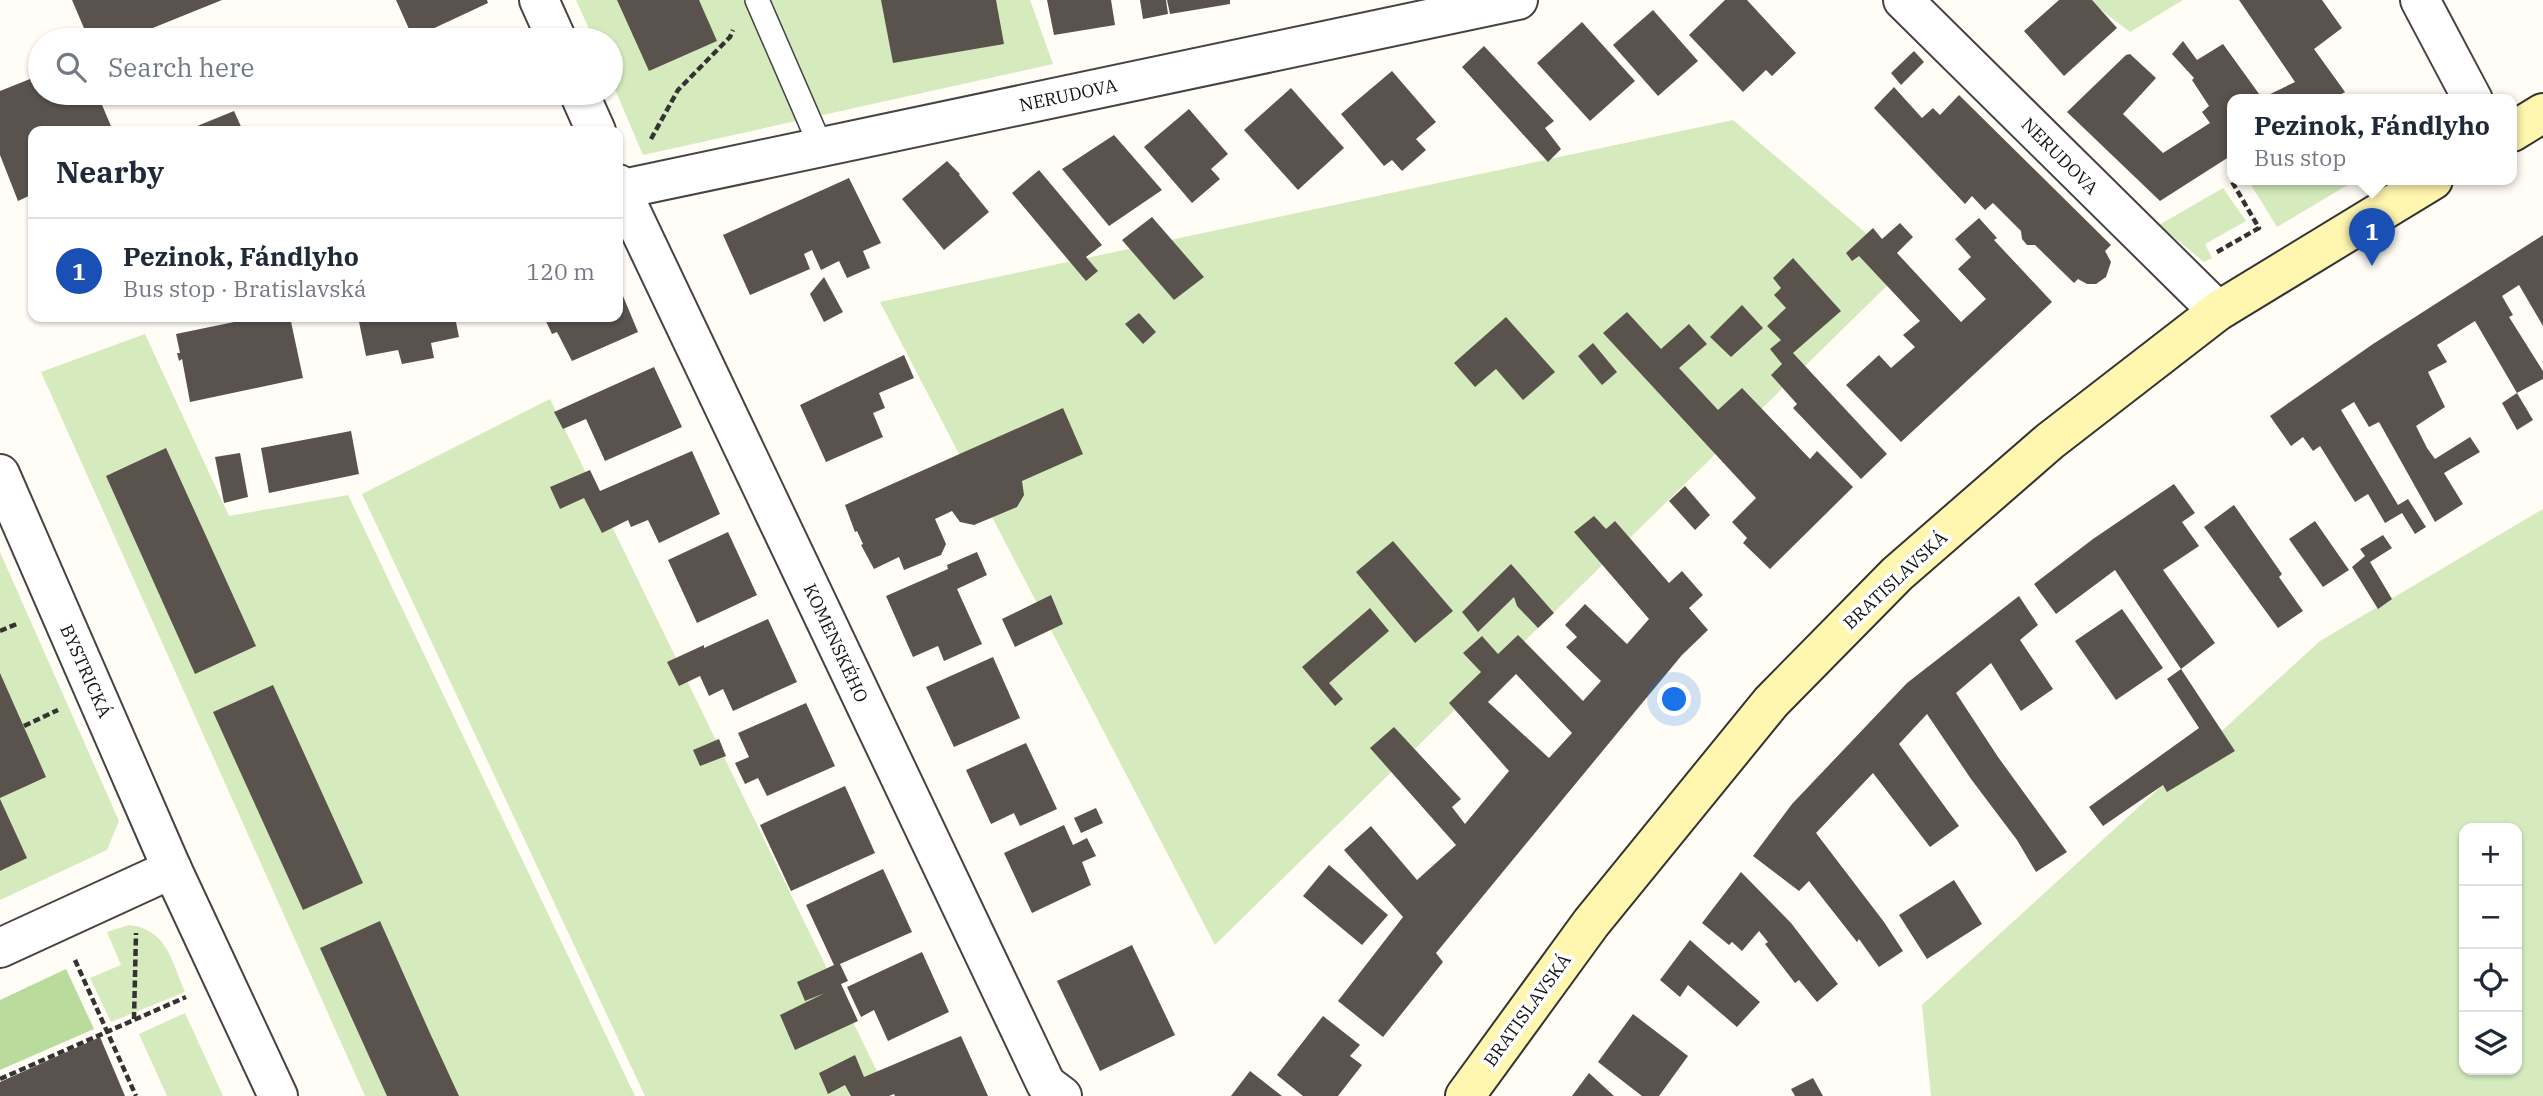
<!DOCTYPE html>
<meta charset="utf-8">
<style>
:root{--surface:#fff;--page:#f6f6f7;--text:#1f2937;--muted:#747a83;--line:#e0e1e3;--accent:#c4262e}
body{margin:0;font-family:"IBM Plex Serif",serif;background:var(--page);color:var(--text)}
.controls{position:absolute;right:21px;bottom:21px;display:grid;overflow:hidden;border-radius:14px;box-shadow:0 2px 5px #0004}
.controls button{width:63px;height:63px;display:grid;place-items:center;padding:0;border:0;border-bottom:2px solid var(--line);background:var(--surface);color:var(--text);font:35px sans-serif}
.you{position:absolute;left:1675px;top:700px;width:24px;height:24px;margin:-18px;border:5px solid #fff;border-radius:50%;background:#1a73e8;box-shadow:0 0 0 10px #1a73e833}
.badge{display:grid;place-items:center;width:46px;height:46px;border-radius:50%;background:var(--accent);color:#fff;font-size:23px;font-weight:700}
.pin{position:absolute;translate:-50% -58px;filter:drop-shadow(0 2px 4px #0008)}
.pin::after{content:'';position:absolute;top:37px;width:24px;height:21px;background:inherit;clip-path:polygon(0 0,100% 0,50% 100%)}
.popup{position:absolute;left:2227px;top:94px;width:290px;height:91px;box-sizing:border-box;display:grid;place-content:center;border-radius:14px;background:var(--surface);filter:drop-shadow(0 2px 5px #0005);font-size:23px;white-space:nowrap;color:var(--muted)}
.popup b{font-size:26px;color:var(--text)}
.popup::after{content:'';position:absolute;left:50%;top:100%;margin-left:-14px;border:14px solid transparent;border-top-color:var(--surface)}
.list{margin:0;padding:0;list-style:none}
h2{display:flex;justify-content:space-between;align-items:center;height:91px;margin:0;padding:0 28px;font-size:30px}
h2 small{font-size:23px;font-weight:400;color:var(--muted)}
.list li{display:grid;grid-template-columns:46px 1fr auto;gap:21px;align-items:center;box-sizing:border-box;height:105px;padding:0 28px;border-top:2px solid var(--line)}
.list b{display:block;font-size:26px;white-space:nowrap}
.list p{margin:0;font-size:23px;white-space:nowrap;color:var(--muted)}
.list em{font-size:23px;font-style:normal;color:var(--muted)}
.icon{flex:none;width:38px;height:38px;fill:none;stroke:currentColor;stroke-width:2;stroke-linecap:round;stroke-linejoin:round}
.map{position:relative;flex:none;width:2543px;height:1096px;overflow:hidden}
.search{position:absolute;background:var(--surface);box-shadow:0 2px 5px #0004;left:28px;top:28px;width:595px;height:77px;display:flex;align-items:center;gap:18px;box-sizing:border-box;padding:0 24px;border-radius:38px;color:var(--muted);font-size:26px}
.panel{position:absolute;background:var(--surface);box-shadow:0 2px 5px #0004;left:28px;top:126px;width:595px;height:196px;border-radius:14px}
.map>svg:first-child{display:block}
.green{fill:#d5ebbd;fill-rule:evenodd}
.forest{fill:#b9dc9c}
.building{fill:#5a524d;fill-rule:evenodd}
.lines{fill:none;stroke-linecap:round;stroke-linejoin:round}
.service-casing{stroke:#444;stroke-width:26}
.minor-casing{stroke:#444;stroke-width:42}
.secondary-casing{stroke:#333;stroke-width:42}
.path{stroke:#333;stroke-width:4.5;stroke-dasharray:7 3.5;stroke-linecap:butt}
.service{stroke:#fff;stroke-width:23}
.minor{stroke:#fff;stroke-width:38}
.secondary{stroke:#fff6b0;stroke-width:38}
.labels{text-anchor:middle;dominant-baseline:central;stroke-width:7;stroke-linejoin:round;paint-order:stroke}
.street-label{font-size:18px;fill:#111;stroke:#fff}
</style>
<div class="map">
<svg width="2543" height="1096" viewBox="0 0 2543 1096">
<rect width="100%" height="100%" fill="#fffdf5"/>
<g class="green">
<polygon points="576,0 1030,0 1053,64 643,155 611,80 611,40 594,40"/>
<polygon points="2088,0 2183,0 2130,32"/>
<polygon points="1733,120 1906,267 1215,945 880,302"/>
<polygon points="2248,180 2356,180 2277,227"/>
<polygon points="2223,188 2246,221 2205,244 2212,258 2204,262 2159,225"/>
<polygon points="145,334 229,516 348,495 635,1096 365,1096 41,372"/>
<polygon points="550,399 889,1096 645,1096 362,494"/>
<path d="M 2543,509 L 2543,1096 L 1931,1096 L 1922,1005 L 2320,641 ZM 2464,828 L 2517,828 L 2517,1070 L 2464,1070 Z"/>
<polygon points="0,552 119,821 107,850 0,900"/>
<path d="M 129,925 C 167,929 172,962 185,992 L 111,1022 L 90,978 L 121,965 L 107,932 Z"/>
<polygon points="185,1013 223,1096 167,1096 139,1034"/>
</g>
<polygon class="forest" points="66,969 94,1029 0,1070 0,1000"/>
<g class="building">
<polygon points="72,0 222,0 123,40 89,40"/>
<polygon points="396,0 487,0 488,3 413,38"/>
<polygon points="617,0 699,0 717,41 649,71"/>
<polygon points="881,0 996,0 1004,44 893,63"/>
<polygon points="1047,0 1111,0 1115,25 1054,35"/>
<polygon points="1140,0 1166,0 1168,14 1143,19"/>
<polygon points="1167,0 1230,0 1230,4 1170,14"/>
<polygon points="1725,0 1747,0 1796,53 1772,76 1766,70 1743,92 1689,35"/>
<polygon points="2059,0 2092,0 2117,28 2064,76 2024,31"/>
<polygon points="2239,0 2322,0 2342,28 2314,49 2345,92 2331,100 2232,100 2232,155 2160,201 2067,112 2126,55 2130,54 2156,78 2123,114 2163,153 2210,123 2202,112 2209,106 2192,80 2194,78 2172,54 2183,41 2197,60 2223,44 2262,98 2295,82"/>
<polygon points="1653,10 1698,61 1658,96 1613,45"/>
<polygon points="1582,22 1635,81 1590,121 1537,63"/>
<polygon points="1484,46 1554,121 1545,128 1561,149 1548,162 1462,67"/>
<polygon points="1914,51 1924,62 1901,85 1891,73"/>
<polygon points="1392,71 1436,122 1416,139 1426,150 1402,171 1392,160 1384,166 1341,114"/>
<polygon points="40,75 40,93 97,93 113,131 33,131 33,194 18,201 0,155 0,91"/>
<polygon points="1894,87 1922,118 1933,108 1940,115 1959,95 2111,245 2105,251 2111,262 2106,277 2096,284 2087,284 2078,279 2074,283 2035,245 2027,245 2022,239 2021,231 1993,203 1985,210 1972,196 1965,204 1874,108"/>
<polygon points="1291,88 1344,148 1298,190 1244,130"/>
<polygon points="1189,109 1228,154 1211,169 1220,179 1192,203 1144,147"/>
<polygon points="234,111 243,131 185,131"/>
<polygon points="1114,135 1162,190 1109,226 1062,169"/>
<polygon points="947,161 960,174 959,175 989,212 944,250 902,199"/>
<polygon points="1039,170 1102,245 1086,257 1098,271 1086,281 1012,193"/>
<polygon points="849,178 881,243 863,251 870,268 847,278 839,261 821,270 812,250 804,254 810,269 750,295 723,235"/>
<polygon points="1152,217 1204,277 1174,300 1122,240"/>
<polygon points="1979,218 1997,238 1994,240 2052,302 1901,442 1846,385 1879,355 1891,368 1915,347 1903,335 1920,321 1859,256 1852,261 1846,253 1873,228 1882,239 1900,223 1913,237 1897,253 1961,322 1986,299 1958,269 1971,257 1955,239"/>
<polygon points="2543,235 2543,326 2519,285 2502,296 2513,315 2509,317 2543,371 2543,379 2517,393 2475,321 2437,345 2447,362 2428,372 2445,407 2416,426 2427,448 2435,459 2470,437 2480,452 2444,473 2463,504 2435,522 2379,422 2369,427 2354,402 2341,410 2398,505 2408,499 2426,527 2415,534 2402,513 2385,523 2368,494 2355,502 2320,446 2313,451 2303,437 2291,446 2270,416 2373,344"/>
<polygon points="1793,258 1841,311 1793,353 1887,454 1861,479 1793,408 1797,404 1771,375 1782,364 1770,349 1781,340 1767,326 1786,308 1774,295 1781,288 1773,278"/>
<polygon points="824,277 843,312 824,322 810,294"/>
<polygon points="618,284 638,332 572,361 557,332 552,334 544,317 618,317"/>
<polygon points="1742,305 1763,328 1731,357 1710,337"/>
<polygon points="1627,312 1661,349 1689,324 1707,344 1679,368 1718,410 1742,388 1810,459 1817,451 1853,487 1770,569 1743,543 1747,538 1732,522 1756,498 1603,333"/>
<polygon points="1139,313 1156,332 1143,344 1125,324"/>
<polygon points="258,317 290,317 303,378 190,402 182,359 179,361 177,353 180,353 176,334"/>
<polygon points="358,317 455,317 459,337 431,343 434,358 402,364 398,350 366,356"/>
<polygon points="1506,317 1555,372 1523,400 1496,369 1475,387 1454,363"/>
<polygon points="1593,343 1617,372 1602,385 1578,356"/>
<polygon points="904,355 914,378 879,393 885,408 873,413 883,437 826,462 800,405"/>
<polygon points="654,367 682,427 605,461 586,419 563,429 554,412"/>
<polygon points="2517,393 2533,420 2517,430 2502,403"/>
<polygon points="1063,408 1083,454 1022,481 1024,495 1017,507 974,525 960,522 952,511 935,519 946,544 941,555 904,570 899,557 874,569 861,545 863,544 857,531 855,532 845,505"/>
<polygon points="351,431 359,474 269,493 261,448"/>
<polygon points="166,448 256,646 195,674 106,476"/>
<polygon points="692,451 720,514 659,543 648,520 631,527 628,520 602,533 584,498 560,509 550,487 590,470 600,491"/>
<polygon points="240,453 248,497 224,503 215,457"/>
<polygon points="2174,484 2195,513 2182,522 2199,546 2163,570 2215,643 2181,669 2235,751 2167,792 2163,785 2103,826 2089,807 2199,728 2167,679 2181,669 2115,570 2056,614 2034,584 2093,539"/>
<polygon points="1685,486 1710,515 1695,530 1669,501"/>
<polygon points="2234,505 2282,574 2279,577 2303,611 2278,628 2204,527"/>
<path d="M 1594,516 L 1606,529 L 1615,521 L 1669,583 L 1682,571 L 1703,595 L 1689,608 L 1708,630 L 1682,655 L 1638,708 L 1436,953 L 1443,962 L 1383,1037 L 1338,1001 L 1403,917 L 1344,850 L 1371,826 L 1417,880 L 1456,845 L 1370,748 L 1394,727 L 1461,799 L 1452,807 L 1465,824 L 1509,771 L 1449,703 L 1481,672 L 1463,653 L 1482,636 L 1498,654 L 1518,635 L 1583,701 L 1601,681 L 1566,647 L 1577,637 L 1565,625 L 1585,604 L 1627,644 L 1649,619 L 1574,532 ZM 1516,674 L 1572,733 L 1549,758 L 1488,702 Z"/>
<polygon points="2315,521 2349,570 2323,587 2289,539"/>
<polygon points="728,532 757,595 697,623 668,560"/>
<polygon points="2383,535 2392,548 2370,562 2392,599 2378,609 2352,567 2365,556 2360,549"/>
<polygon points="1393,541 1453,611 1415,643 1356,572"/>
<polygon points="977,552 987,575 957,589 982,644 944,661 938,646 913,657 886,596 948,569 947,565"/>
<polygon points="1511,564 1554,613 1538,628 1517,606 1514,597 1478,632 1462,612"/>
<polygon points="1051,595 1063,624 1015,647 1002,619"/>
<polygon points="2019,596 2038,625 2020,640 2053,689 2021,711 1991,663 1956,693 1998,757 2067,852 2036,872 2017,840 1971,779 1927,714 1899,744 1959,826 1930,847 1873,773 1816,833 1884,922 1903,951 1879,967 1859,939 1857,942 1809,881 1799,891 1753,856 1792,804 1907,683"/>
<polygon points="1370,608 1389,631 1329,683 1343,699 1335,706 1302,667"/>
<polygon points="2122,609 2163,668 2116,700 2075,641"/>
<polygon points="768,619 797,682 733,711 723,689 709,696 700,676 679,686 667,662 704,645 704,648"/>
<polygon points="993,657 1020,718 954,747 926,687"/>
<polygon points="0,673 46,777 0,798"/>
<polygon points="273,685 363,883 303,910 213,712"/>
<polygon points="806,703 835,766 767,796 758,778 745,784 735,763 749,757 738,733"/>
<polygon points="719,739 726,756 700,766 693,750"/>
<polygon points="1026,743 1057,809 1020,826 1014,813 991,824 966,770"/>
<polygon points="845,786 875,853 791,891 760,825"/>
<polygon points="0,799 27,858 0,871"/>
<polygon points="1096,808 1103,823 1081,833 1074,818"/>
<polygon points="1064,825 1073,845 1087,838 1096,856 1082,862 1091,885 1032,913 1004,853"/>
<polygon points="1329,865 1388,915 1362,945 1303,896"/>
<polygon points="883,869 912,932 840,964 848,981 841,984 858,1021 795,1050 780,1015 825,993 805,1001 797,982 834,965 806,905"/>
<polygon points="1741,872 1791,923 1838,984 1817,1002 1799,980 1795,983 1765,944 1768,942 1759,931 1742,951 1732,942 1729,945 1702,923"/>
<polygon points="1954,880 1982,924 1927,959 1899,915"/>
<polygon points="380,921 429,1031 459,1096 387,1096 320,948"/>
<polygon points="1690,940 1760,1002 1737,1027 1688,985 1680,997 1660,980"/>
<polygon points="1132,945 1175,1035 1100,1071 1057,981"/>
<polygon points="922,952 949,1012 888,1041 874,1010 861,1017 847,987"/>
<polygon points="1633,1014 1688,1056 1659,1096 1642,1096 1598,1062"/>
<polygon points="1323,1016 1360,1045 1350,1056 1362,1065 1338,1096 1303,1096 1277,1075"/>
<polygon points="961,1036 988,1096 895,1096 894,1094 889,1096 851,1096 845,1085 828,1094 819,1073 855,1055 864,1077"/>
<polygon points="100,1037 125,1096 0,1096 0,1082"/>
<polygon points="1250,1071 1282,1096 1231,1096"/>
<polygon points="1589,1073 1614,1096 1572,1096"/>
<polygon points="1813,1078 1823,1096 1795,1096 1791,1089"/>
</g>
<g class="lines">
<g class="service-casing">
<polyline id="service" points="757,0 821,147"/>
</g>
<g class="minor-casing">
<g id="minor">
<polyline points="539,0 557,40"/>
<polyline points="1903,0 2218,311"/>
<polyline points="2420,0 2473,100"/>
<polyline points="579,93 596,131"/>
<polyline points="618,184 1046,1084 1062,1096"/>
<polyline points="618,190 1518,0"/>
<polyline points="0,474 172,869 278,1096"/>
<polyline points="0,948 172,869"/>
</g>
</g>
<g class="secondary-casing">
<g id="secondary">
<polyline points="2512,132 2543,113"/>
<polyline points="1465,1096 1591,923 1771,702 1897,574 2050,441 2218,311 2433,180"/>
</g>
</g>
<g class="path">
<polyline points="651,139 678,90 730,37 733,30"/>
<polyline points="2217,252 2259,228 2231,180"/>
<polyline points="0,631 19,623"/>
<polyline points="24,726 58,710"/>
<polyline points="75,960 136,1096"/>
<polyline points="134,1019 136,933"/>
<polyline points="0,1079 186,997"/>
</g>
<use href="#service" class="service"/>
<use href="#minor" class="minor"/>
<use href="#secondary" class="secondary"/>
</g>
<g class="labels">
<g class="street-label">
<text transform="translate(1068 95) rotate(-12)">NERUDOVA</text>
<text transform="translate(2060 156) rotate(45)">NERUDOVA</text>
<text transform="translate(1895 580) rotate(-43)">BRATISLAVSKÁ</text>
<text transform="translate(836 643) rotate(65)">KOMENSKÉHO</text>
<text transform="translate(86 671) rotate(66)">BYSTRICKÁ</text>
<text transform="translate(1527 1010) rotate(-54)">BRATISLAVSKÁ</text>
</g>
</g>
</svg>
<div class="controls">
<button>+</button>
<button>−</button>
<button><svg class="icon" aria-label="locate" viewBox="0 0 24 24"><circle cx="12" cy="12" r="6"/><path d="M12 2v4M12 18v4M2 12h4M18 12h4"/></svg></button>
<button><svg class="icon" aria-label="layers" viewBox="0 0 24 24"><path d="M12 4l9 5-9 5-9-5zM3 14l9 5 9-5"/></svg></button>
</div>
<div class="you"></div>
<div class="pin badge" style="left:2372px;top:266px;background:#1a4fb4">1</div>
<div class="popup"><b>Pezinok, Fándlyho</b>Bus stop</div>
<div class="search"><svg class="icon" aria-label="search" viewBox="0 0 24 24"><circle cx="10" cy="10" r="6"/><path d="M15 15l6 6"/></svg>Search here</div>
<section class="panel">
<h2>Nearby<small></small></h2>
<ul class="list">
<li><span class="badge" style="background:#1a4fb4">1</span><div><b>Pezinok, Fándlyho</b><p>Bus stop · Bratislavská</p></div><em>120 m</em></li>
</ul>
</section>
</div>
